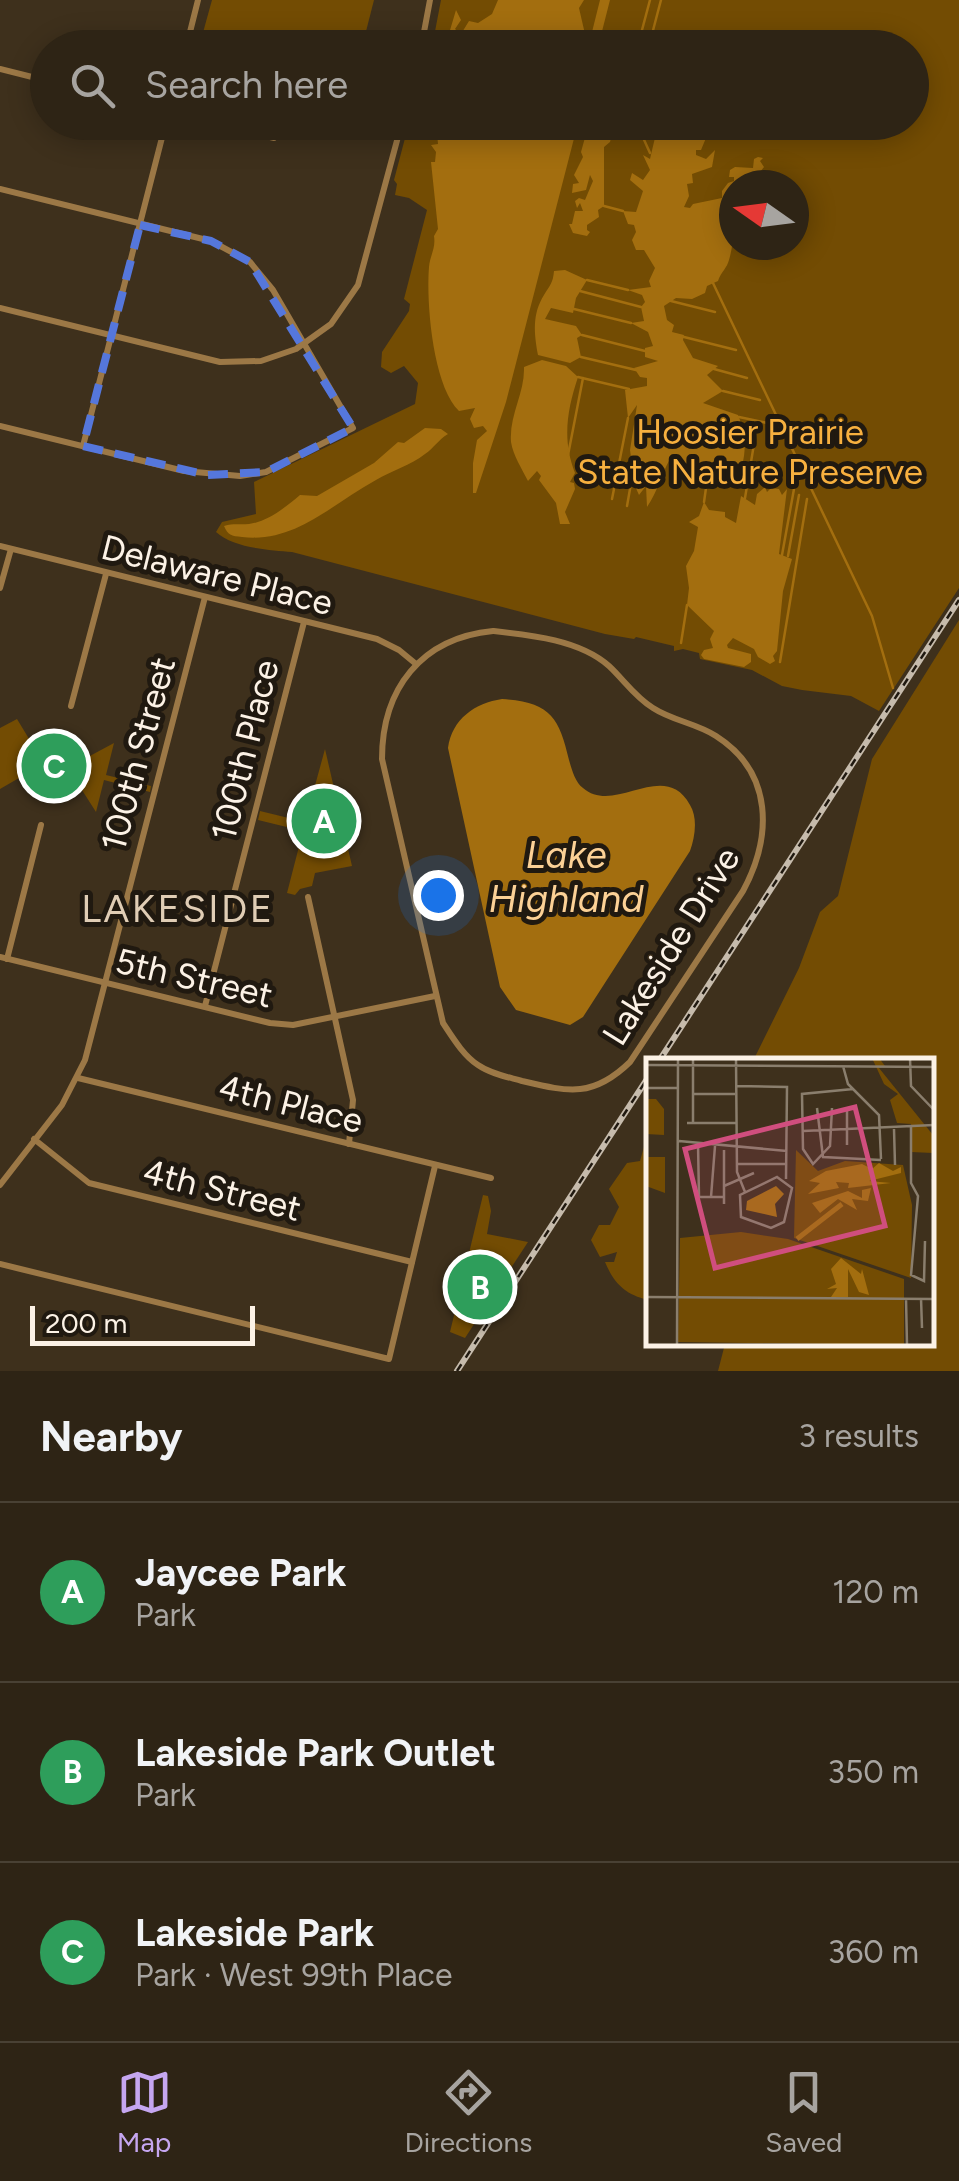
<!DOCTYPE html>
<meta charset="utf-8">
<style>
:root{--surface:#2e2415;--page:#3a3022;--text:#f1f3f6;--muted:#a7a4a0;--line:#494134;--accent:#c5a6f0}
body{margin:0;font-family:Figtree,sans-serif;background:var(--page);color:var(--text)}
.compass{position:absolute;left:719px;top:170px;width:90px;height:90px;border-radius:50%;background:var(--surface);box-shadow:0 5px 25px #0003;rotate:284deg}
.scale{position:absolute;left:30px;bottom:25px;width:225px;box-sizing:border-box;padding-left:10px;border:5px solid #fcf2e6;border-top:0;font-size:28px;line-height:35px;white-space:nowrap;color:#fcf2e6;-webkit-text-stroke:8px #201910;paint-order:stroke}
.you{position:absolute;left:438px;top:895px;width:35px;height:35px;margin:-25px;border:8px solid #fff;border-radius:50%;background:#1a73e8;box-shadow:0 0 0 15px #1a73e833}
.badge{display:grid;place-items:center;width:65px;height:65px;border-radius:50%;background:var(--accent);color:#fff;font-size:32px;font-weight:700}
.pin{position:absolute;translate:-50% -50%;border:5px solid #fff;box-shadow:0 2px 10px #0006}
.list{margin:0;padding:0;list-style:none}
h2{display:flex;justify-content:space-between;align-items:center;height:130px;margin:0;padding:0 40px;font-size:42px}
h2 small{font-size:32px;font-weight:400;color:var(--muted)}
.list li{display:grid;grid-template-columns:65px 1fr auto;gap:30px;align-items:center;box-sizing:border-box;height:180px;padding:0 40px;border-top:2px solid var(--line)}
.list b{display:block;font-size:38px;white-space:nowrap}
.list p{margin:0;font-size:32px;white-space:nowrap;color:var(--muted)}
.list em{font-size:32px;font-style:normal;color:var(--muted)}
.icon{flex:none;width:55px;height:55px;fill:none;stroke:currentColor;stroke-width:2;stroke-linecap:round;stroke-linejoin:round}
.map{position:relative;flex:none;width:959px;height:1371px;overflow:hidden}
.search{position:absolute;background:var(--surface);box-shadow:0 5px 25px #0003;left:30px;right:30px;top:30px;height:110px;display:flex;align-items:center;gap:25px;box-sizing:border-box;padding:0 35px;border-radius:55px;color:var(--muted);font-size:38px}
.sheet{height:670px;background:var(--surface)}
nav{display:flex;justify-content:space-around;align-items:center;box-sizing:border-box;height:140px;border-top:2px solid var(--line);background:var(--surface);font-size:28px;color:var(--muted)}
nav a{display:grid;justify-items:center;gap:5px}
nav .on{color:var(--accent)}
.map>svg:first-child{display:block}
.green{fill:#734c03;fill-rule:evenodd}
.water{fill:#a36e0f}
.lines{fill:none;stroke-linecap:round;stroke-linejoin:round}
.stream{stroke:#a36e0f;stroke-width:2.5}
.street{stroke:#9c7846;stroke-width:6}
.rail-casing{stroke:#c6bbac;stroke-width:6}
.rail{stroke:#201910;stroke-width:2.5;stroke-dasharray:8;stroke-linecap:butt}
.marked{fill:none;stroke:#5577dc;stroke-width:8;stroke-dasharray:20 12;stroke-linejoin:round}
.labels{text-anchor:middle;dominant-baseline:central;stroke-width:10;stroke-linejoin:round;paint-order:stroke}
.park-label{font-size:35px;fill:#f7b03f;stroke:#201910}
.street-label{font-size:35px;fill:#fcf2e6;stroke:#201910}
.water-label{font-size:38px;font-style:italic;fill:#fcd196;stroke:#201910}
.neighbourhood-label{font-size:38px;letter-spacing:2.5px;fill:#e0cdb5;stroke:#201910}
.inset-river{fill:none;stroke:#a36e0f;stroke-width:5}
.inset-road{fill:none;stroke:#8a7e6d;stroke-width:2.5}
.view{fill:#d04e7e;fill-opacity:0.15;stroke:#d04e7e;stroke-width:5}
.inset-edge{fill:none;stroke:#fcf2e6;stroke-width:5}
</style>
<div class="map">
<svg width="959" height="1371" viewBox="0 0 959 1371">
<rect width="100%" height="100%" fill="#3e301c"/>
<g class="green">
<polygon points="212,0 374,0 362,47 199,47"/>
<path d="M 441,0 L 959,0 L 959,588 L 879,711 L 851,696 L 802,690 L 782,686 L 752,670 L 700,659 L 699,653 L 683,649 L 674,651 L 674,646 L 636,637 L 634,639 L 605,634 L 292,552 C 269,550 233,548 216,532 L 222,522 L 256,514 L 254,482 L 415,404 L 418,383 L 404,366 L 391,373 L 381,367 L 382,352 L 409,311 L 410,304 L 404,299 L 427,210 L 409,198 L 395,195 L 397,184 L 394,180 L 409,123 L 912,122 L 912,48 L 432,47 ZM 734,185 L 794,185 L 794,245 L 734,245 Z"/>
<polygon points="959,620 959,1371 718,1371 725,1344 932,1344 932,1061 753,1061 799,968 820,912 838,896 872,759"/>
<polygon points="17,719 40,757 73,765 114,743 106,775 151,786 150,792 104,780 96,812 73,776 38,767 0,789 0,728"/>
<polygon points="325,749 352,866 315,873 312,886 300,889 295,895 287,893 303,831 258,820 260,811 305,822"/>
<path d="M 649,1129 L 649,1299 L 648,1300 C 624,1294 614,1283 605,1262 L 614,1262 L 617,1252 L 600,1257 L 591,1240 L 599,1225 L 610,1225 L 619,1207 L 609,1189 L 627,1163 L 640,1161 Z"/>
<polygon points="483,1195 488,1196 491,1211 487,1234 528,1242 465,1338 450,1332"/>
</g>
<g class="water">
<polygon points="498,0 584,0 579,8 585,34 592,32 600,0 610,0 598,47 445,47 456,10 461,20 455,29 461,34 469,21 478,23 492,14"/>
<path d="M 436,123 L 578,123 L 506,402 L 476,493 L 473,493 L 473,463 L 477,440 L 487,431 L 483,426 L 474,428 L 470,419 L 475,408 L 459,411 C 433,386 426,303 429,267 C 430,255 436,249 434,236 L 438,229 L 431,162 L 435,162 L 436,152 L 431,145 L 438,144 Z"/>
<polygon points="589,123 615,123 610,142 604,147 604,206 598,210 599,217 587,225 587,230 590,232 587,236 573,233 569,224 572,224 575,211 583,211 580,203 577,208 575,201 579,198 585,200 593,181 590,175 586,190 572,193 573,184 579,183 574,175 583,157 581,152"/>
<path d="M 704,123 L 726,123 L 711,139 L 706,138 L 701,150 L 696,150 L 696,155 L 706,159 L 715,150 L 712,167 L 692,174 L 693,183 L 687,184 L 689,196 L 684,207 L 690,208 L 693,204 L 722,198 L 722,191 L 728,183 L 734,181 L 734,177 L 729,177 L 730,170 L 735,167 L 753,168 L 754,159 L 758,157 L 763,158 L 760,161 L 764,167 L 760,172 L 769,177 L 780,174 L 785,185 L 734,185 C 734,210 736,236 729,260 C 727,268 721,272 718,281 L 707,286 L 705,293 L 692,299 L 676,298 L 664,306 L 667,320 L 674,325 L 672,332 L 684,335 L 683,340 L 693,358 L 718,366 L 707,375 L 723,391 L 703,403 L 738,415 C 747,436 748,462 734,481 L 727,474 L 712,474 L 706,488 L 694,472 L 687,474 L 681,460 L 672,486 L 670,459 C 661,475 658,491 647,507 L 646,486 L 639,495 L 635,486 L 637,472 L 633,472 L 630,450 L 637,405 L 628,418 L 625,390 L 647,386 L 647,378 L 640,377 L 634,368 L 658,361 L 645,357 L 645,348 L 653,346 L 648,332 L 631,323 L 644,321 L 641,307 L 645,302 L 642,295 L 628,290 L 651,287 L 649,281 L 655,268 L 644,250 L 636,250 L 632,240 L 636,232 L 634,225 L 628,224 L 623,211 L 636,212 L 643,191 L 630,180 L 632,173 L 643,180 L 650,170 L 643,155 L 650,159 L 657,129 L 669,125 L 671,138 L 684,135 L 684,127 L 691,132 L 699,130 Z"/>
<path d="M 565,270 L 587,280 L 576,298 L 573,313 L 551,308 L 545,319 L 576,326 L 582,335 L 577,338 L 581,357 L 570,363 L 538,355 C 534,333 532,314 544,295 C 550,285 553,283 554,271 Z"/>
<path d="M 542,360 L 566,366 L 578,377 C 567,410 562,440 575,473 L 570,482 L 574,483 L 575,489 L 565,512 L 570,524 L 560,524 L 556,503 L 539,480 L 541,476 L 537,471 L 528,481 C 522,469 513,455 511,442 C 509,415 525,393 524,367 Z"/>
<path d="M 425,428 L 441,429 L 448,434 C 438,440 434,448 425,454 C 411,465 391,471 376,480 C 330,505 296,543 242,537 C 231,536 228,535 224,526 C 234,523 239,525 249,524 C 267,522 286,507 300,495 L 317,496 L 374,463 L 398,442 L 404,443 Z"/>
<polygon points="765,487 767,492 771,488 779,489 782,495 787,489 779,554 792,559 783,591 777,651 773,656 775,661 770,664 758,657 754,649 733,638 727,645 728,648 751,654 751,662 744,667 704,659 701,655 704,650 713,648 710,639 714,631 687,605 689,588 686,566 694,551 698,527 689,522 699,516 704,502 709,510 725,512 725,517 736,523 741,496 755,505 757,494"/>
<path d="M 502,699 C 550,702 559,717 569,760 C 572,770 575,782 583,788 C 615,816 664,758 690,805 C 698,818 695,837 690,851 L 583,1017 L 570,1025 L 516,1010 L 500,987 L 448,748 C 452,719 475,703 502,699 Z"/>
</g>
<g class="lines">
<g class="stream">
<polyline points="642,30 650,0"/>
<polyline points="651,38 661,0"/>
<polyline points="636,122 650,153"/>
<polyline points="604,206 623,211"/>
<polyline points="587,280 628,290"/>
<polyline points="713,283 872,616 893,688"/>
<polyline points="580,291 641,307"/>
<polyline points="671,301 715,312"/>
<polyline points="574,309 631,323"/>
<polyline points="582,335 645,351"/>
<polyline points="684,337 736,350"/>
<polyline points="581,357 636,370"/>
<polyline points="714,369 747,378"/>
<polyline points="578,377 629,389"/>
<polyline points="723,391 760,400"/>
<polyline points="739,417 772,424"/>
<polyline points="743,427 756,432 745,498"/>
<polyline points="568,455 583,378"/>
<polyline points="612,499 628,418"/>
<polyline points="704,502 706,488"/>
<polyline points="627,506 633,472"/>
<polyline points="782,555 794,489"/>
<polyline points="788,556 799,495"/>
<polyline points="681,643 687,605"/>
<polyline points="780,662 807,499"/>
</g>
<g class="street">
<polyline points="186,48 198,0"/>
<polyline points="421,48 430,0"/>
<polyline points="0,69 48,81"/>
<polyline points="211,122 274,138"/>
<polyline points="0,189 211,241 250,262 273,290 353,428 266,472 240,476 184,471 0,426"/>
<polyline points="0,308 220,362 261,361 296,349 331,324 358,285 402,122"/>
<polyline points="83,446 166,122"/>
<polyline points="0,546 377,639 399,650 416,664"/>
<polyline points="0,588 11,549"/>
<path d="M 493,631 C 531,635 580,640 609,666 C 624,680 635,697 653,708 C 673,721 696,723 716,736 C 774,773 772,837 743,891 L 630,1062 C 593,1098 569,1092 522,1081 C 508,1077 491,1074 478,1065 C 463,1055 453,1038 443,1023 L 382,759 C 382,689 421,638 493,631 Z"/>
<polyline points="71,706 106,574"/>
<polyline points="308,897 353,1100 349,1144"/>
<polyline points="0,957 270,1023 293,1025 435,996"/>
<polyline points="7,959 41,825"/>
<polyline points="205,1006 304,622"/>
<polyline points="78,1078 491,1178"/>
<polyline points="34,1139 89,1183 412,1262"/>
<polyline points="0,1185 62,1105 85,1060 205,597"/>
<polyline points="0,1264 389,1359 435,1166"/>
</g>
<g class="rail-casing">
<g id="rail">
<polyline points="659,1061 959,600"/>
<polyline points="457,1371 649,1076"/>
</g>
</g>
<use href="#rail" class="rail"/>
</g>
<path class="marked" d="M 140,225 L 211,241 L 250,262 L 353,428 L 266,472 L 207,475 L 83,446 Z"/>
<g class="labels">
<g class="park-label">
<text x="750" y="432">Hoosier Prairie<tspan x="750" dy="40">State Nature Preserve</tspan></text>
</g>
<g class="street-label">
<text transform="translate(217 575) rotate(14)">Delaware Place</text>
<text transform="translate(245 750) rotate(-76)">100th Place</text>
<text transform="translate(138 754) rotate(-75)">100th Street</text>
<text transform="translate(671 946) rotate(-58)">Lakeside Drive</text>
<text transform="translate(194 978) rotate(13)">5th Street</text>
<text transform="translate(291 1104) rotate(14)">4th Place</text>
<text transform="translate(222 1190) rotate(14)">4th Street</text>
</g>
<g class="water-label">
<text x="566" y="855">Lake<tspan x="566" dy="44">Highland</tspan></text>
</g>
<g class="neighbourhood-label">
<text x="178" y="909">LAKESIDE</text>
</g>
</g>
<g transform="translate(646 1058)">
<rect width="288" height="288" fill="#3e301c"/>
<path d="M 226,0 L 233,0 L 239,8 L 233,10 L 287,77 L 287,95 L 265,94 L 265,66 L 251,65 L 244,42 L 252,36 L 238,26 ZM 0,41 L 10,41 L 18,51 L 18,77 L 0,76 ZM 150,92 L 172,113 L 199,103 L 257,107 L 266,147 L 265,220 L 148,180 ZM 0,99 L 19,99 L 19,135 L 0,128 ZM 95,174 L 142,181 L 258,221 L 258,287 L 32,284 L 34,180 Z" fill="#734c03"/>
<path d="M 233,105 L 247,113 L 255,109 L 255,115 L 223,123 L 245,125 L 202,130 L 203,125 L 190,124 L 193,130 L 162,136 L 174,125 L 163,123 L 180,113 L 216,106 L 226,111 ZM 130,128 L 138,136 L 129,146 L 131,159 L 100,152 L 101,143 ZM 225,130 L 222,143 L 206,141 L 211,152 L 192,141 L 174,155 L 166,145 L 202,133 L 216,140 L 216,132 ZM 195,200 L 215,216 L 216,211 L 223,237 L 213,234 L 202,211 L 202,239 L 185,239 L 191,230 L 181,231 L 190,226 L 185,211 Z" fill="#a36e0f"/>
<path class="inset-river" d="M 151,181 L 196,146"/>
<path class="inset-road" d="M 47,0 L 47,65M 90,0 L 91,114 L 99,134M 264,0 L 265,28 L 288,52M 0,7 L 288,9M 197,8 L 202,26 L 233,57 L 235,101M 90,28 L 141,29 L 140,121M 0,30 L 32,30M 47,36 L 89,36M 171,50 L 177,99 L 235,102M 186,50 L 184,88 L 167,106 L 157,91 L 156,36 L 207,31M 41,65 L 91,65M 265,67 L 265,125 L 272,138 L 265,217 L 278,223 L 279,183M 248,71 L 249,107M 157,73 L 288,67M 33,83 L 141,93M 52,85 L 53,139 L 78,139M 201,87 L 201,50M 78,92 L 78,146M 91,106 L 141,106M 131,119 L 146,130 L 138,164 L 125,170 L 95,159 L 94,137 ZM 287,121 L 288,173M 78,128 L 108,115M 65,139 L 69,88M 0,239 L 288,241M 260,240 L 261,287M 275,240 L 276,270M 31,287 L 32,0"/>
<path class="view" d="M 209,49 L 239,168 L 69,210 L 39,91 Z"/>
<rect width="288" height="288" class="inset-edge"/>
</g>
</svg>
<svg class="compass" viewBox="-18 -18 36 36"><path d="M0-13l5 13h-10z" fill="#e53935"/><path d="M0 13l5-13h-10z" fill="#a7a4a0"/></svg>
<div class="scale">200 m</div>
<div class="you"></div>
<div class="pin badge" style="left:324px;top:821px;background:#2e9e5b">A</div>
<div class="pin badge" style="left:480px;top:1287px;background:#2e9e5b">B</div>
<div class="pin badge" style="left:54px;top:766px;background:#2e9e5b">C</div>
<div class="search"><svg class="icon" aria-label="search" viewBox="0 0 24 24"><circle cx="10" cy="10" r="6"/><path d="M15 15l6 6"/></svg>Search here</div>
</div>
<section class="sheet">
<h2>Nearby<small>3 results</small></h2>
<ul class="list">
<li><span class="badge" style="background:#2e9e5b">A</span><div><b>Jaycee Park</b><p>Park</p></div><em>120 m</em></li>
<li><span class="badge" style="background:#2e9e5b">B</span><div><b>Lakeside Park Outlet</b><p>Park</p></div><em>350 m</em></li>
<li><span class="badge" style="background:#2e9e5b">C</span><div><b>Lakeside Park</b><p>Park · West 99th Place</p></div><em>360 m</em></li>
</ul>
</section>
<nav>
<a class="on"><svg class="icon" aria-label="map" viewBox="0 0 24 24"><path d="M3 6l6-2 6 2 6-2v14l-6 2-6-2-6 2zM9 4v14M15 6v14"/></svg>Map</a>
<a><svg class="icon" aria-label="directions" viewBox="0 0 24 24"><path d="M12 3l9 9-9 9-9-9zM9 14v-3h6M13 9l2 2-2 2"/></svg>Directions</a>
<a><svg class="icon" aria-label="saved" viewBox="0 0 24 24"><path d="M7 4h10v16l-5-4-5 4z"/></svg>Saved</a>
</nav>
